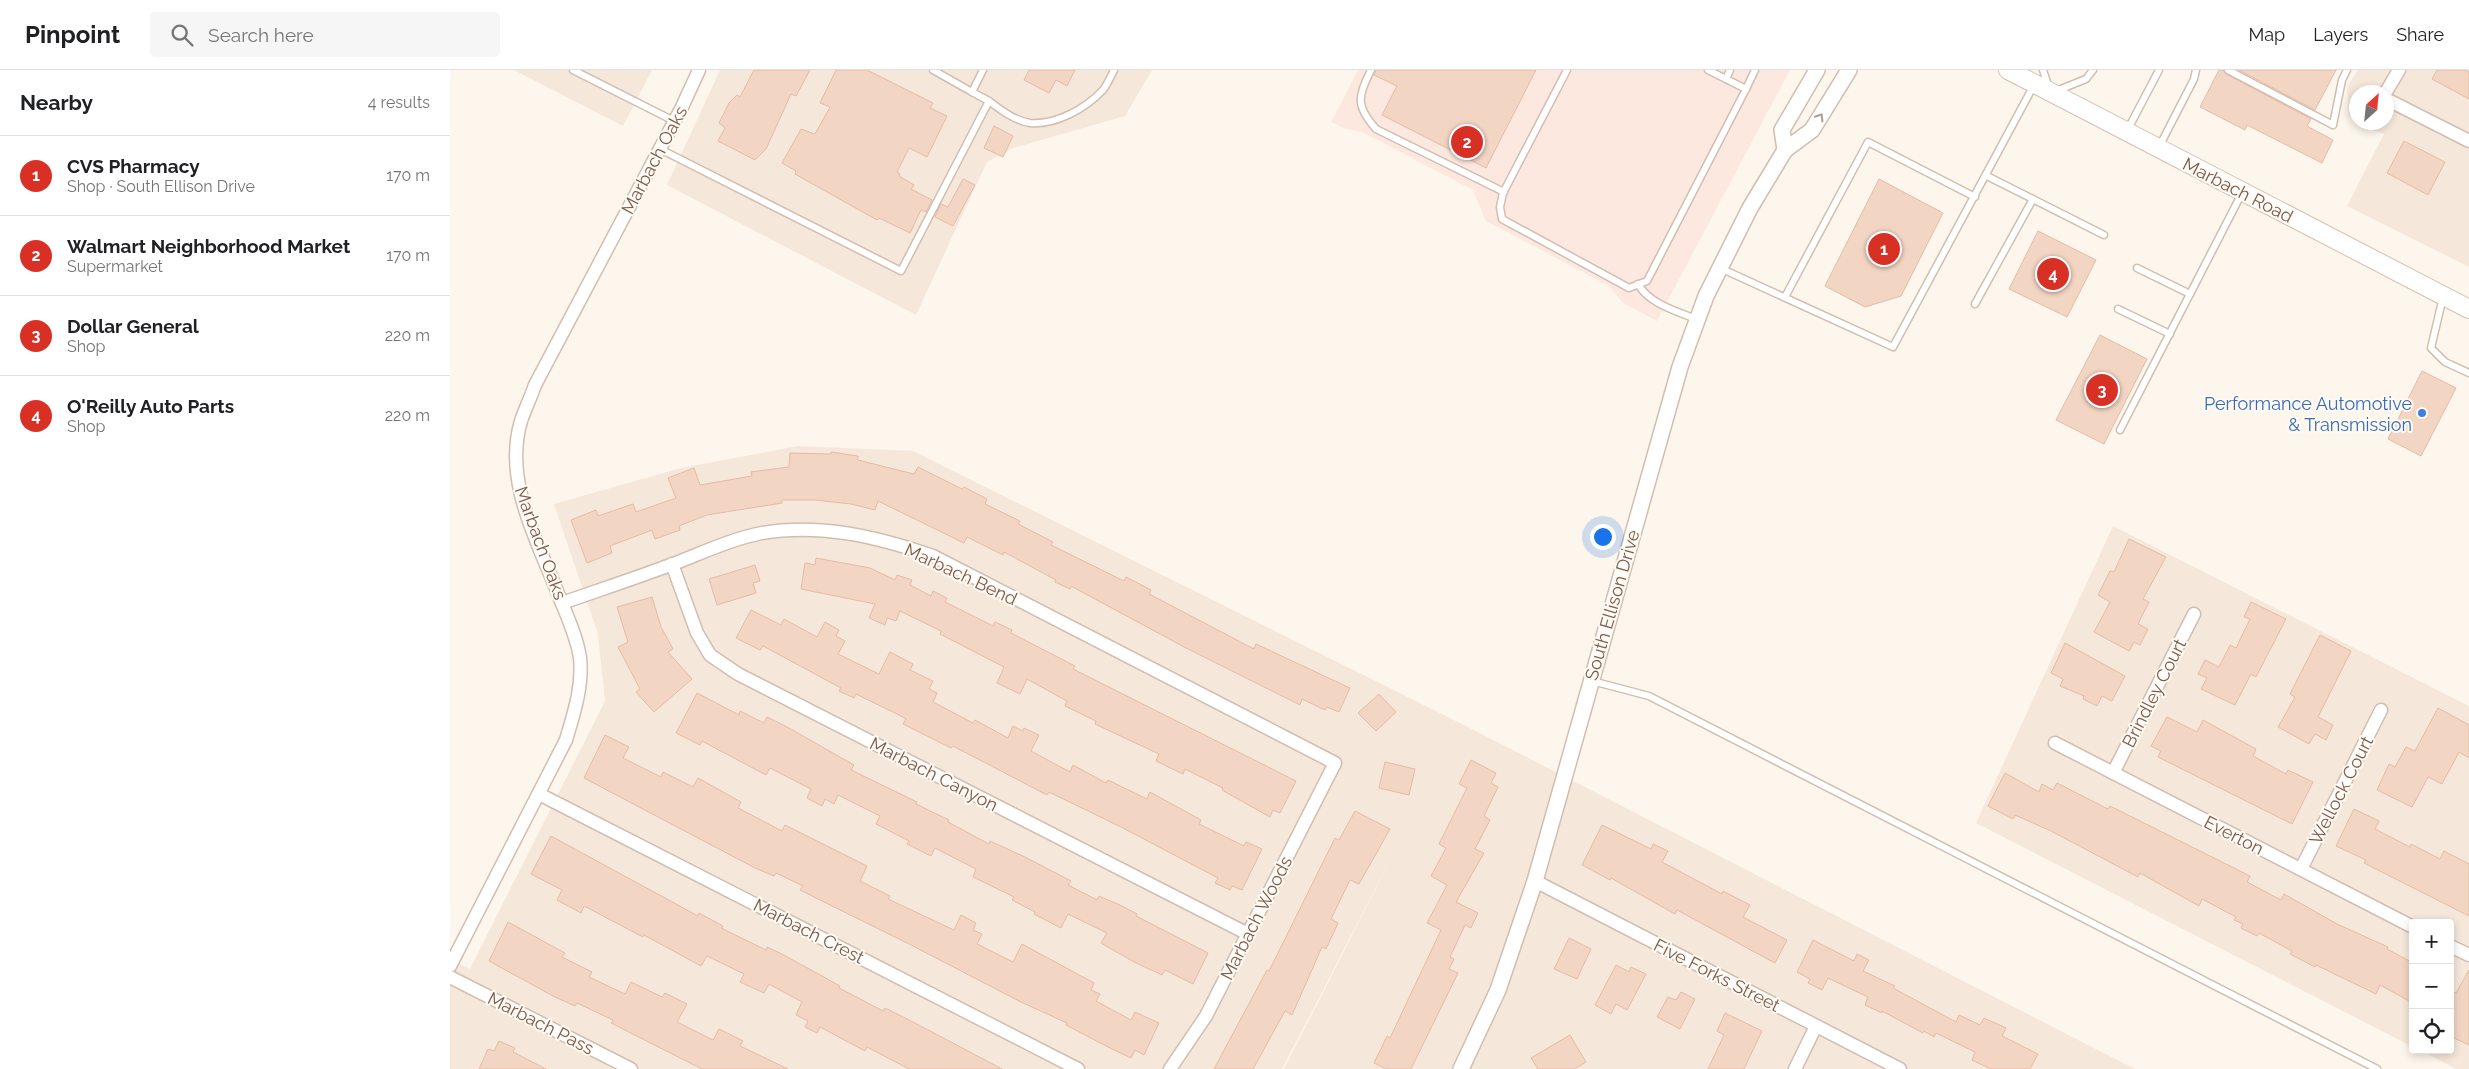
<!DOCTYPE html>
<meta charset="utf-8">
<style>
:root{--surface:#fff;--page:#f6f6f6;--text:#202124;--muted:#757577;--line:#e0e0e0;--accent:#d93025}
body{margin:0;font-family:Raleway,sans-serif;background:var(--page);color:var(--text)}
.controls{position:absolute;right:15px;bottom:15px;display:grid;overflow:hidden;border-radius:5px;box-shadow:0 2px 8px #0003}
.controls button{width:45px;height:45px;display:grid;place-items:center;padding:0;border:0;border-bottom:1px solid var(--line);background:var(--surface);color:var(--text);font:25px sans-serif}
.compass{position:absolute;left:1899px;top:15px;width:45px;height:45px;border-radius:50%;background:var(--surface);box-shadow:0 2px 8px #0003;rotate:27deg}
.you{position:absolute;left:1152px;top:466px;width:18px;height:18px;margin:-12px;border:4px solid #fff;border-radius:50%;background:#1a73e8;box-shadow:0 0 0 8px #1a73e833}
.badge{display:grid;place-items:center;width:32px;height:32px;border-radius:50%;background:var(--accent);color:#fff;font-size:16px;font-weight:700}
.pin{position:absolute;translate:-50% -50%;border:2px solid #fff;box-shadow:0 1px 5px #0006}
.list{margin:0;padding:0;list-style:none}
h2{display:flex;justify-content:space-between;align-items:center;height:65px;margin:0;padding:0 20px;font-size:21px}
h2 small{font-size:16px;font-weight:400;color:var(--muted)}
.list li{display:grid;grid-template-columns:32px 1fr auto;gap:15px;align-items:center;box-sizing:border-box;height:80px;padding:0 20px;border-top:1px solid var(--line)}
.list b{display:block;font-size:19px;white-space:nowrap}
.list p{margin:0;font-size:16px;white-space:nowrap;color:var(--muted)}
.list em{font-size:16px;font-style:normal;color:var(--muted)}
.icon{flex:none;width:28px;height:28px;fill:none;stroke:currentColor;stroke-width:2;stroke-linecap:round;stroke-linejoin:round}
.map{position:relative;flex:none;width:2019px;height:999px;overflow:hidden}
header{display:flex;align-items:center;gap:30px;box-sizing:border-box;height:70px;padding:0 25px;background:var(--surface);border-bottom:1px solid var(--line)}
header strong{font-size:24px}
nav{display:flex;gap:28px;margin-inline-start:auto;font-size:18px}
.search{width:350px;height:45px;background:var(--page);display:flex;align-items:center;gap:12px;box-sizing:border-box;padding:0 18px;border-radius:5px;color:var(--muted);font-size:19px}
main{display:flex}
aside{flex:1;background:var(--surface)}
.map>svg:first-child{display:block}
.residential{fill:#f5e8da}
.commercial{fill:#fde8e0}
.building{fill:#f3d5c3;stroke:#e6bba3}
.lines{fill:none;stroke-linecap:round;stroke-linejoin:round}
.service-casing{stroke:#d1beb0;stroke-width:9}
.minor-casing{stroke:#d1beb0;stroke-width:15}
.tertiary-casing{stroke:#d1beb0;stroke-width:18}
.secondary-casing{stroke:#d6c0b0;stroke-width:20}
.service{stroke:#fff;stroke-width:6}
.minor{stroke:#fff;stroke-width:12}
.tertiary{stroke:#fff;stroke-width:15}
.secondary{stroke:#fff;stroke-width:18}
.oneway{stroke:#af9d94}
.shop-dot{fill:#3f7fe0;stroke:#fffaf3;stroke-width:2}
.labels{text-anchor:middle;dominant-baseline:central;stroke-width:4;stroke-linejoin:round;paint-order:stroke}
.street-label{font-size:18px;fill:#7a5c4d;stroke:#fffaf3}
.shop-label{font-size:18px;fill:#366cbe;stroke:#fffaf3;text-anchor:end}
</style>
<header>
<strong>Pinpoint</strong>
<div class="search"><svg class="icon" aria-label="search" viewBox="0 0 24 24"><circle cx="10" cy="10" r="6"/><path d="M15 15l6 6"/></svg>Search here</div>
<nav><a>Map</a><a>Layers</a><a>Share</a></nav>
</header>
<main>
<aside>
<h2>Nearby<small>4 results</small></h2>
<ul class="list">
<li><span class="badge">1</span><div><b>CVS Pharmacy</b><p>Shop · South Ellison Drive</p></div><em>170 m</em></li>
<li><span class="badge">2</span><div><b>Walmart Neighborhood Market</b><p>Supermarket</p></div><em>170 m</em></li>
<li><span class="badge">3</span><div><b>Dollar General</b><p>Shop</p></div><em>220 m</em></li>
<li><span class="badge">4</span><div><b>O'Reilly Auto Parts</b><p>Shop</p></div><em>220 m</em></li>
</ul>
</aside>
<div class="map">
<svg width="2019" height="999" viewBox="0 0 2019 999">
<rect width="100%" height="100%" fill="#fdf6ec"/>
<g class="residential">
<polygon points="64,0 202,0 173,56"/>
<polygon points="270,0 702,0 675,46 563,78 537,92 466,245 217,115"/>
<polygon points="1908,0 2019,0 2019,197 1897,136 1934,64 1914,57 1908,53 1936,52 1936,22 1906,22 1906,51 1899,45 1897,17"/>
<polygon points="348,376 463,381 1010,653 1685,999 834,999 946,779 832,999 0,999 0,889 20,899 155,631 148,564 104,434 231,398"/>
<polygon points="1663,456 2019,636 2019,999 2006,999 1970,980 2000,980 2000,853 1963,853 1963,977 1526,753"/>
</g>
<polygon class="commercial" points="908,0 1340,0 1207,251 1173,233 1159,216 1036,151 1023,120 912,62 896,59 881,52"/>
<g class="building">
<polygon points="304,0 360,0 346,26 341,24 316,79 305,90 268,71 275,58 269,53 279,33 287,25 290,27"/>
<polygon points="386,0 417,0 483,33 480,38 497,46 477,87 459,78 447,102 450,104 449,106 464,115 461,119 482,130 476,142 471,140 460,163 429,148 427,150 345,104 346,101 332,93 351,59 365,64 380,37 370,33"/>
<polygon points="579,0 625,0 617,16 606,10 599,23 574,10"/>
<polygon points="926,0 1086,0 1036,98 932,45 947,16 924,5"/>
<polygon points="1769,0 1773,0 1776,4 1861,49 1857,56 1883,70 1872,93 1797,55 1795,60 1750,37"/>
<polygon points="1789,0 1886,0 1865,40"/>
<polygon points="1987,0 2014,0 2019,2 2019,29 1982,9"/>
<polygon points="544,56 563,66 553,87 534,78"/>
<polygon points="1954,71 1995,92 1978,125 1937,103"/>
<polygon points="513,109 525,115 503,156 485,147 491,134 498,137"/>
<polygon points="1429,109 1493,143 1451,226 1415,237 1375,216"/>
<polygon points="1588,161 1646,190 1617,247 1559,219"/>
<polygon points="1650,265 1697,289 1654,374 1606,350"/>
<polygon points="1972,301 2006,318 1971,386 1938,369"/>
<polygon points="381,382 408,386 408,390 464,404 468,397 512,419 514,417 537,429 535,434 570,451 568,454 603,472 601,475 674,511 676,507 701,520 699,524 804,579 806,574 900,618 889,642 877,637 875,640 852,629 850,635 736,578 621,516 620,519 605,512 606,510 554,482 553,485 517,467 514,473 428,431 425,440 401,434 365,430 332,430 332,433 257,445 229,456 230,460 205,469 202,460 160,476 162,483 137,493 121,450 146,440 148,446 183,434 186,442 226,428 218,408 244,398 250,415 302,406 301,402 339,397 340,383 381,384"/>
<polygon points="1679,469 1716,487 1693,529 1699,532 1688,554 1698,559 1690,575 1684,572 1679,581 1644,562 1660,532 1648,525 1660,501 1664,502"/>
<polygon points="366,488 420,498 445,510 447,505 462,510 460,515 481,526 483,521 497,528 495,532 543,556 545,552 562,560 561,563 625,596 623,599 846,711 830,743 823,740 820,747 772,720 773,718 735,699 733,704 706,691 709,684 645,654 646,651 615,636 617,631 577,609 570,624 547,613 554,597 490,564 491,561 450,541 446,551 437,548 435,555 419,548 425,534 351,519 355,493 365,495"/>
<polygon points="305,495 310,511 303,513 306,523 267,535 259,509"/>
<polygon points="202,527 211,557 223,579 218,582 242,609 204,642 186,622 190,619 168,577 178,572 167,537"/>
<polygon points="1801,532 1836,549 1806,607 1801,604 1785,635 1751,619 1757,608 1748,604 1755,590 1769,597 1780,575 1786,578 1800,549 1794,547"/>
<polygon points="301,540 331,555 334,549 367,567 375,552 389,560 386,566 395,571 388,584 429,604 440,582 463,594 460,600 483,611 479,619 487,623 483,632 523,653 525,650 558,668 563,656 573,661 574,658 589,665 581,681 620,702 623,695 656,713 658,710 697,729 700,722 751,750 749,754 794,776 796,772 812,779 792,820 782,816 780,820 765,813 768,808 673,758 599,722 597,725 503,676 501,678 453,654 456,649 447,644 406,624 404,628 389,621 391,618 313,576 310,580 286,568"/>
<polygon points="1870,565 1901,581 1868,647 1883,655 1876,670 1865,664 1859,674 1828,657 1845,627 1840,624"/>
<polygon points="1615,573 1675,606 1662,631 1652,626 1647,636 1633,629 1634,626 1610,616 1613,609 1601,603"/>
<polygon points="247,623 289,645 290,641 314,653 317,647 339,658 404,695 401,700 467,732 466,734 499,750 498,752 539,774 540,771 575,787 621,811 618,815 647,830 649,826 672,836 687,844 686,846 758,883 743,914 715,900 712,905 684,892 651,873 657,863 618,844 611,858 584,844 585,842 562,830 564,827 523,807 526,799 485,778 481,786 457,774 459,771 426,754 430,746 388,725 384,734 375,729 372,736 357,728 361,719 320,698 316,705 252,671 250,675 226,663"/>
<polygon points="929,624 946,642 926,661 908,643"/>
<polygon points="1988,638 2019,655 2019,688 2009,682 1992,714 1978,707 1962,737 1927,720 1939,694 1945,697 1956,677 1965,681"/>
<polygon points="1717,647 1747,662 1753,650 1806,679 1803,686 1836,704 1838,700 1863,712 1842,754 1708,687 1711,681 1701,676"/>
<polygon points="155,665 179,677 173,688 211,707 213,702 243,717 248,708 291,732 288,738 332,761 335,755 417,796 410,811 440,826 438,829 504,860 511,845 526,853 523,860 532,864 527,874 563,892 572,874 644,913 641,920 650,924 646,931 681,950 685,942 709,953 694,985 685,980 681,988 662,979 616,955 617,953 571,932 459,874 350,820 353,816 326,803 324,806 305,798 134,708"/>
<polygon points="1021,690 1046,703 1041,713 1048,717 1034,746 1040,750 1025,779 1034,783 1006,832 1028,843 1021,858 1015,855 1000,887 1004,889 999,899 1008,903 961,999 936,999 924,993 937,966 940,968 991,860 977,853 997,815 981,806 996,778 989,774 1017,718 1009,714"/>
<polygon points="935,692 965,699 959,725 929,718"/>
<polygon points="1555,703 1589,722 1592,714 1603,720 1607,713 1658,739 1660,736 1800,806 1797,812 1831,830 1834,824 1887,854 1938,877 1937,879 1963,893 1963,933 1930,915 1926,924 1866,895 1865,897 1840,884 1842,881 1809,863 1807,866 1791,858 1793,854 1784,850 1786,847 1752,829 1749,836 1690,803 1688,807 1601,761 1565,745 1563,749 1538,736"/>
<polygon points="1904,739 1929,751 1925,759 1960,777 1961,774 1990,789 1994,781 2019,794 2019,846 1914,793 1916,790 1886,776"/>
<polygon points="905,741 940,759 909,814 900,810 881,849 888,853 876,879 872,877 842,945 835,941 803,999 764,999 817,900 819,901 885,768 889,770"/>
<polygon points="1152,755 1201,779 1203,774 1218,781 1212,792 1272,824 1273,821 1300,835 1293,847 1337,870 1325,893 1227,840 1225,844 1161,808 1160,810 1132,795"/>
<polygon points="101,766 248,846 249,843 273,856 271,858 316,880 317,877 332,884 390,916 389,918 433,941 435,938 465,953 552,999 459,999 417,977 415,981 370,957 367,963 355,957 358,951 346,945 352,932 319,914 314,923 290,912 294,904 257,886 251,896 194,865 193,867 134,836 131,843 107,830 112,820 81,804"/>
<polygon points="58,852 115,883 112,887 142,902 139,907 175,924 181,912 212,927 215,923 237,934 227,952 263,970 269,959 293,971 290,976 338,999 252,999 161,953 163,950 127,933 125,936 103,926 39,891"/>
<polygon points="1119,868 1141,879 1127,909 1104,899"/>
<polygon points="1363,870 1404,891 1407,884 1419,890 1413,901 1445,916 1443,918 1506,952 1509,945 1530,955 1534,948 1556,958 1552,966 1588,984 1580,999 1541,999 1522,990 1525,982 1486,963 1484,967 1474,961 1473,963 1432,941 1432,943 1415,935 1418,927 1378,908 1372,920 1358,913 1360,909 1347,902"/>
<polygon points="1166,895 1179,902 1181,897 1196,904 1177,940 1166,934 1161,944 1145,935"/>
<polygon points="2019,900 2019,975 2000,966 2000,920 2006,923"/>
<polygon points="1231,922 1245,929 1230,959 1207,947 1218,927 1226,930"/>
<polygon points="1275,943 1312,961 1294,999 1258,999 1274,965 1267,961"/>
<polygon points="1120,965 1136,992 1124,999 1088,999 1081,988"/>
<polygon points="49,971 65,978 63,982 96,999 29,999 38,979 44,981"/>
</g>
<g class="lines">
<g class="service-casing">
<g id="service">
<polyline points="123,0 224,51"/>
<polyline points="483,0 522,22"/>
<polyline points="533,0 522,22 539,31"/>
<path d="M 921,0 C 908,27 905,35 926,59 L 1054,122"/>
<polyline points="1117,0 1053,123 1050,137 1052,149 1179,218 1197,211 1296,19 1258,0"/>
<polyline points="1593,0 1599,18"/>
<polyline points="1778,0 1883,55 1892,10 1897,0"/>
<polyline points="1276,9 1280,0"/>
<polyline points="1296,19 1305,0"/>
<polyline points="1606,21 1636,9 1643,0"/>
<polyline points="1677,61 1709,0"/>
<polyline points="1709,77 1744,9 1746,0"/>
<path d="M 210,79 L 451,201 L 539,31 C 551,40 565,51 580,53 C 606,55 635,39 653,20 C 657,15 661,6 664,0"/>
<polyline points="1537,106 1654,165"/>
<polyline points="1270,198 1443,277 1584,15"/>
<polyline points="1687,198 1740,224"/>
<path d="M 1188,214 C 1199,234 1227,241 1248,250"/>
<polyline points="1335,227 1418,72 1525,127"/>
<polyline points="1993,227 1981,278 1995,292 2019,303"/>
<polyline points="1525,234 1583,129"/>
<polyline points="1668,239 1720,264"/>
<polyline points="1670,360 1792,123"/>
<polyline points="1142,611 1199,626 1927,999"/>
</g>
</g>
<g class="minor-casing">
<g id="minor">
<polyline points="1936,22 1949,0"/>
<polyline points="1936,29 2019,71"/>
<polyline points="222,494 247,563 260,585 288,604 798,864"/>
<path d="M 112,533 C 149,520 186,508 223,494 C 252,483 281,469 312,463 C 371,453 428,467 483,486 L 885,693 L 756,946 L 720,999"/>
<polyline points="1605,673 1963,857"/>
<polyline points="1663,703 1744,544"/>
<polyline points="89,724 628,999"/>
<polyline points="1851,799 1931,640"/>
<polyline points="1085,811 1450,999"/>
<polyline points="2000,876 2019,885"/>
<path d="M 0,896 L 116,670 C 124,643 133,616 130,588 C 127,567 117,546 109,526 C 88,472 53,411 71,351 C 75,339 81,327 85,315 L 232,37 L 249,0"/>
<polyline points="0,907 181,999"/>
<polyline points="1345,999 1366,956"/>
</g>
</g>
<g class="tertiary-casing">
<g id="tertiary">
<polyline points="1335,80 1332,60 1367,0"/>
<polyline points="1011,999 1048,920 1085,811 1230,297 1256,226 1300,138 1335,80 1362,60 1399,0"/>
</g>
</g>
<g class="secondary-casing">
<polyline id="secondary" points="1558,0 2019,239"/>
</g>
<use href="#service" class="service"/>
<use href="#minor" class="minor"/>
<use href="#tertiary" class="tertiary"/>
<use href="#secondary" class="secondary"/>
</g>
<defs><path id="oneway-chevron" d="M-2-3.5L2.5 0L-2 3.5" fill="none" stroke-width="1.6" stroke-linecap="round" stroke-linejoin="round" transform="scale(1.25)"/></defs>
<use class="oneway" href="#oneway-chevron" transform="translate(1370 47) rotate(-58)"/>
<circle class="shop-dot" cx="1972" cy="343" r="5"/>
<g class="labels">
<g class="street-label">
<text transform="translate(204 90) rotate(-62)">Marbach Oaks</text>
<text transform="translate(1788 120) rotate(27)">Marbach Road</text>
<text transform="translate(91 473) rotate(70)">Marbach Oaks</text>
<text transform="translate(511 504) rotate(25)">Marbach Bend</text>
<text transform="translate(1162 535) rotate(-74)">South Ellison Drive</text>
<text transform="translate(1704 623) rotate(-63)">Brindley Court</text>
<text transform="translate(484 704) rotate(27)">Marbach Canyon</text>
<text transform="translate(1891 720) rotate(-63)">Wellock Court</text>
<text transform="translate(1784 765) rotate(27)">Everton</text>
<text transform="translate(806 848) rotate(-63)">Marbach Woods</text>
<text transform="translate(359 861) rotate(27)">Marbach Crest</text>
<text transform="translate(1267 905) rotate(27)">Five Forks Street</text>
<text transform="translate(91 953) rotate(27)">Marbach Pass</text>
</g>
<g class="shop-label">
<text x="1962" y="333">Performance Automotive<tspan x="1962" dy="21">&amp; Transmission</tspan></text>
</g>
</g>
</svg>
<div class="controls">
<button>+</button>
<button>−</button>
<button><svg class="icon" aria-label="locate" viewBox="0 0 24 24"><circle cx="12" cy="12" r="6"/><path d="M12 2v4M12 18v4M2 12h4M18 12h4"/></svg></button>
</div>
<svg class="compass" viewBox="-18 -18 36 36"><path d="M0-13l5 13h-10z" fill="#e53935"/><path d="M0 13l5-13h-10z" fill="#757577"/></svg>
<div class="you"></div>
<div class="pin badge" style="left:1434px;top:179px">1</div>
<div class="pin badge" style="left:1017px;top:72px">2</div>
<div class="pin badge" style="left:1652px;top:320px">3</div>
<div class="pin badge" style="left:1603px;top:204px">4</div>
</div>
</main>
